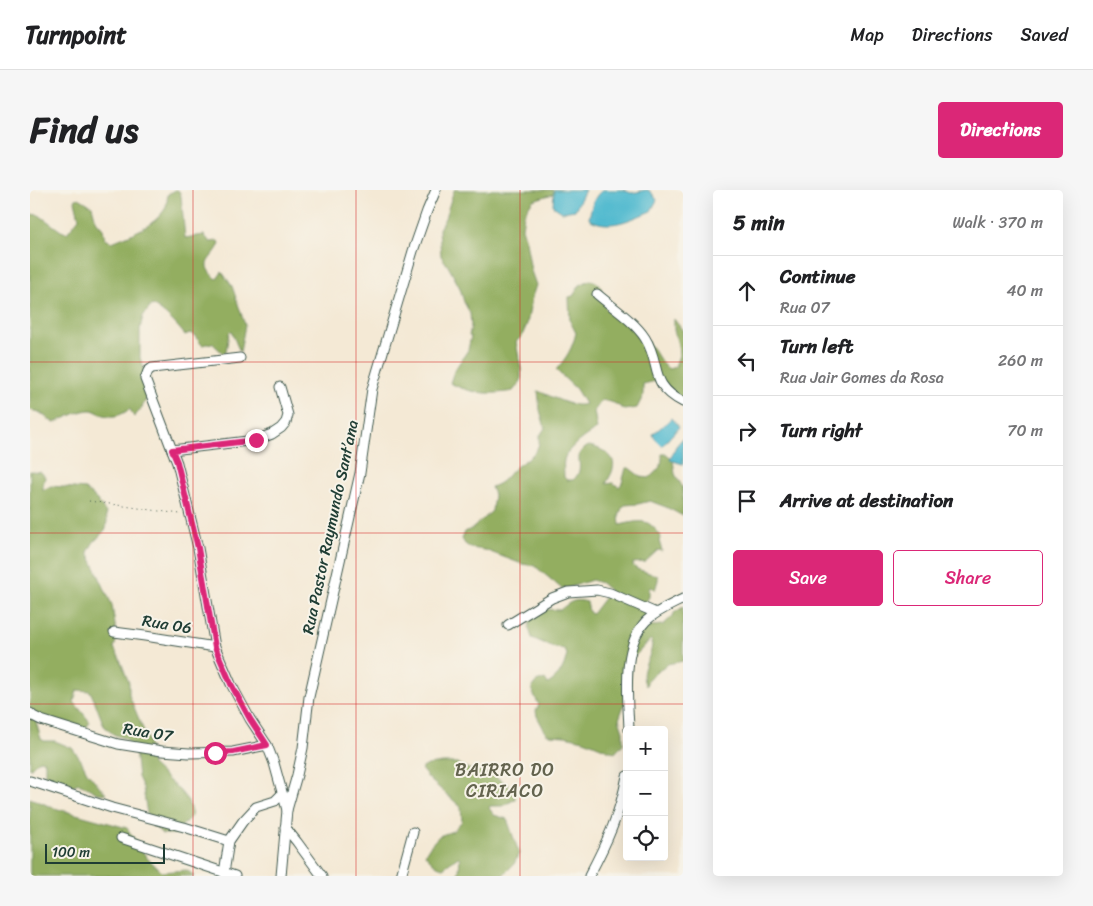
<!DOCTYPE html>
<meta charset="utf-8">
<style>
:root{--surface:#fff;--page:#f6f6f6;--text:#202124;--muted:#757577;--line:#e0e0e0;--accent:#db2777}
body{margin:0;font-family:Sriracha,sans-serif;background:var(--page);color:var(--text)}
.controls{position:absolute;right:15px;bottom:15px;display:grid;overflow:hidden;border-radius:5px;box-shadow:0 5px 20px #0002}
.controls button{width:45px;height:45px;display:grid;place-items:center;padding:0;border:0;border-bottom:1px solid var(--line);background:var(--surface);color:var(--text);font:25px sans-serif}
.scale{position:absolute;left:15px;bottom:12px;width:120px;box-sizing:border-box;padding-left:5px;border:2px solid #1f3d34;border-top:0;font-size:14px;line-height:18px;white-space:nowrap;color:#1f3d34;-webkit-text-stroke:4px #f7f3e8;paint-order:stroke}
.stop{position:absolute;width:15px;height:15px;margin:-11px;border:4px solid #db2777;border-radius:50%;background:#fff}
.stop.end{background:#db2777;border-color:#fff;box-shadow:0 1px 5px #0008}
.list{margin:0;padding:0;list-style:none}
h2{display:flex;justify-content:space-between;align-items:center;height:65px;margin:0;padding:0 20px;font-size:21px}
h2 small{font-size:16px;font-weight:400;color:var(--muted)}
.list li{display:grid;grid-template-columns:32px 1fr auto;gap:15px;align-items:center;box-sizing:border-box;height:70px;padding:0 20px;border-top:1px solid var(--line)}
.list b{display:block;font-size:19px;white-space:nowrap}
.list p{margin:0;font-size:16px;white-space:nowrap;color:var(--muted)}
.list em{font-size:16px;font-style:normal;color:var(--muted)}
.actions{display:flex;gap:10px;padding:15px 20px}
.actions a{flex:1;padding:11px 0;border:1px solid var(--accent);border-radius:5px;text-align:center;font-size:18px;color:var(--accent)}
.actions .main{background:var(--accent);color:#fff}
.icon{flex:none;width:28px;height:28px;fill:none;stroke:currentColor;stroke-width:2;stroke-linecap:round;stroke-linejoin:round}
.map{position:relative;flex:none;width:653px;height:686px;overflow:hidden;border-radius:5px}
header{display:flex;align-items:center;gap:30px;box-sizing:border-box;height:70px;padding:0 25px;background:var(--surface);border-bottom:1px solid var(--line)}
header strong{font-size:24px}
nav{display:flex;gap:28px;margin-inline-start:auto;font-size:18px}
.intro{display:flex;align-items:center;justify-content:space-between;box-sizing:border-box;height:120px;padding:0 30px}
h1{margin:0;font-size:35px}
.button{padding:12px 22px;border-radius:5px;background:var(--accent);color:#fff;font-size:18px;font-weight:700}
main{display:flex;gap:30px;padding:0 30px}
aside{flex:1;background:var(--surface);border-radius:5px;box-shadow:0 5px 20px #0002}
.map>svg:first-child{display:block}
.forest{fill:#93ae60;stroke:#59764a}
.water{fill:#51bacf;stroke:#387c82}
.lines{fill:none;stroke-linecap:round;stroke-linejoin:round}
.minor-casing{stroke:#3f574c;stroke-width:11}
.path{stroke:#3f574c;stroke-width:1;stroke-dasharray:1 4;stroke-linecap:butt}
.minor{stroke:#fff;stroke-width:9}
.route{stroke:#db2777;stroke-width:6}
.grid{fill:none;stroke:#d62828;stroke-width:1;stroke-opacity:0.55}
.labels{text-anchor:middle;dominant-baseline:central;stroke-width:4;stroke-linejoin:round;paint-order:stroke}
.street-label{font-size:16px;fill:#1f3d34;stroke:#f7f3e8}
.neighbourhood-label{font-size:18px;letter-spacing:1px;fill:#63634e;stroke:#f7f3e8}
</style>
<header>
<strong>Turnpoint</strong>
<nav><a>Map</a><a>Directions</a><a>Saved</a></nav>
</header>
<div class="intro"><h1>Find us</h1><a class="button">Directions</a></div>
<main>
<div class="map">
<svg width="653" height="686" viewBox="0 0 653 686">
<rect width="100%" height="100%" fill="#f7f3e8"/>
<filter id="ink" filterUnits="userSpaceOnUse"><feTurbulence type="fractalNoise" baseFrequency=".02" numOctaves="2"/><feDisplacementMap in="SourceGraphic" scale="10" xChannelSelector="R" yChannelSelector="G"/><feConvolveMatrix kernelMatrix="1 2 1 2 8 2 1 2 1" color-interpolation-filters="sRGB"/></filter>
<filter id="wash" filterUnits="userSpaceOnUse"><feTurbulence type="fractalNoise" baseFrequency=".0096" numOctaves="4" result="noise"/><feDisplacementMap in="SourceGraphic" scale="20" xChannelSelector="R" yChannelSelector="G"/><feGaussianBlur stdDeviation="1.12" result="paint"/><feColorMatrix in="noise" values="0 0 0 0 0 0 0 0 0 0 0 0 0 0 0 0 0 1.4 0 .05"/><feComposite in="paint" operator="in"/></filter>
<g filter="url(#wash)">
<rect width="100%" height="100%" fill="#f4e9d5"/>
<g class="forest">
<path d="M 146,0 L 149,1 L 151,6 L 155,48 L 174,45 L 180,52 L 188,51 L 190,53 C 185,69 165,72 187,89 L 192,82 L 202,96 L 215,135 L 210,162 L 201,141 L 199,143 L 196,161 L 194,164 L 182,153 L 172,155 L 165,146 L 160,143 L 155,145 C 145,133 136,123 122,115 L 113,126 L 110,139 L 110,168 L 115,181 L 117,208 L 111,219 L 104,227 L 100,219 C 91,225 85,228 74,225 C 70,224 66,221 62,220 C 51,219 34,229 24,233 L 9,222 L 0,220 L 0,24 L 9,25 L 31,41 L 37,43 L 49,28 L 45,11 L 46,9 L 49,8 L 62,16 L 66,31 L 73,39 L 75,49 L 82,52 C 99,45 125,36 135,19 C 137,15 137,9 138,4 Z"/>
<path d="M 424,0 L 531,0 L 530,2 L 503,10 L 494,24 L 492,38 L 496,51 L 501,81 L 506,95 L 502,107 L 497,134 L 492,146 L 486,152 L 491,179 L 491,191 L 483,201 C 460,205 442,204 420,193 L 424,181 L 438,160 L 441,146 L 439,146 L 441,136 L 440,123 L 434,112 L 430,98 L 418,76 L 411,66 L 409,39 L 415,28 Z"/>
<path d="M 560,90 C 578,93 569,110 578,121 C 583,127 595,129 601,134 C 609,141 616,150 622,158 C 628,165 631,174 639,179 L 645,177 L 649,165 L 648,155 L 644,140 L 644,129 L 653,141 L 653,209 L 626,191 L 613,194 L 613,206 L 607,218 L 595,220 L 584,213 L 572,210 L 564,221 L 567,239 C 556,245 537,258 534,270 C 533,275 534,282 534,287 L 537,290 L 543,290 C 556,279 544,268 552,260 C 554,258 557,257 559,256 C 570,258 587,265 583,279 C 582,284 578,289 576,294 L 583,293 L 589,297 L 592,293 L 596,278 L 599,278 L 611,287 L 619,288 C 628,280 633,276 632,264 L 637,264 L 643,270 L 645,284 L 653,298 L 653,326 L 636,317 L 620,311 L 608,314 L 595,315 L 592,318 L 589,326 L 590,335 C 600,333 614,328 622,336 C 626,339 628,343 631,346 L 629,351 L 632,361 L 628,360 L 615,372 L 603,373 L 603,376 L 607,379 L 628,386 L 628,390 L 625,400 L 622,397 L 619,398 L 619,407 C 612,415 617,426 620,436 L 633,435 L 643,426 L 644,423 L 653,417 L 653,471 L 637,474 L 618,489 L 616,496 C 606,478 626,466 621,449 L 602,469 L 599,506 L 593,518 L 589,529 L 593,541 L 593,554 L 585,563 L 554,550 L 535,546 L 520,545 L 516,543 L 507,526 L 506,521 L 509,515 L 503,503 L 502,497 L 506,492 L 515,489 L 518,494 C 530,486 534,478 537,464 L 534,459 L 525,458 L 502,448 L 499,438 L 501,422 L 508,419 L 530,420 C 540,412 544,408 557,412 L 559,422 L 562,424 L 578,403 L 579,400 L 571,393 L 562,390 L 537,398 L 531,398 L 505,376 L 492,374 L 455,360 L 441,358 L 435,354 L 432,349 L 435,342 L 443,338 L 462,321 L 464,305 L 461,297 C 476,292 476,285 486,277 C 496,269 511,263 509,247 L 515,238 L 510,220 L 508,201 C 519,205 544,219 555,214 L 546,199 L 526,180 C 537,167 542,159 546,143 L 540,131 L 539,107 L 543,106 L 550,95 Z"/>
<polygon points="0,281 11,282 15,287 13,295 13,300 21,296 55,299 67,310 76,323 77,331 76,339 63,353 58,362 82,415 87,448 84,458 89,467 99,493 99,505 118,551 122,575 150,601 158,611 162,625 145,644 132,644 123,635 117,624 113,598 108,587 105,561 96,549 83,544 74,536 65,512 60,501 47,500 44,512 60,532 53,543 6,532 11,549 14,551 25,551 42,558 51,570 57,582 76,604 67,603 49,593 35,599 21,597 15,586 15,572 11,570 8,571 0,579"/>
<path d="M 413,573 L 428,573 L 438,579 L 452,582 L 464,586 L 477,594 L 486,609 L 472,616 L 460,616 L 459,618 L 464,625 L 477,629 L 489,663 L 484,674 L 472,686 L 427,686 L 429,681 L 430,668 L 428,667 L 413,678 C 406,677 400,670 395,664 L 400,656 L 409,646 L 423,641 L 432,631 L 431,617 L 399,589 L 391,579 L 398,575 Z"/>
<polygon points="0,608 24,618 97,638 117,668 132,682 157,680 164,686 0,686"/>
</g>
<g class="water">
<polygon points="524,0 555,0 545,20 532,22 523,16"/>
<path d="M 573,0 L 594,0 L 601,3 L 617,0 L 621,2 L 627,10 L 621,21 C 601,29 580,41 559,29 C 561,18 563,6 573,0 Z"/>
<polygon points="642,228 649,237 632,256 625,249 623,244"/>
<polygon points="653,248 653,274 640,270 646,256"/>
</g>
</g>
<g filter="url(#ink)">
<g class="lines">
<g class="minor-casing">
<g id="minor">
<path d="M 567,104 C 582,117 604,131 615,148 C 632,175 618,194 653,212"/>
<polyline points="210,168 122,178 118,181 115,189 147,273 168,358 185,457 201,494 220,529 237,555 244,573 257,620"/>
<polyline points="142,260 226,250 242,244 251,238 256,232 258,225 250,197"/>
<polyline points="478,435 522,408 538,402 553,401 567,400 580,403 626,423"/>
<polyline points="84,442 115,446 185,457"/>
<polyline points="0,523 3,526 11,530 88,554 132,561 159,563 203,562 237,555"/>
<path d="M 599,540 C 598,506 591,457 616,431 C 626,421 641,415 653,409"/>
<polyline points="0,591 82,618 154,637 199,651"/>
<polyline points="255,637 267,652 292,686"/>
<polyline points="91,648 205,686"/>
<polyline points="194,683 199,651 213,631 226,617 245,611 252,604"/>
<polyline points="251,686 257,620 267,585 273,558 279,507 330,283 342,199 383,61 397,21 406,0"/>
<polyline points="371,686 383,642"/>
<path d="M 559,686 C 577,652 590,624 597,586"/>
</g>
</g>
<polyline class="path" points="59,311 150,324"/>
<use href="#minor" class="minor"/>
</g>
</g>
<g class="lines" filter="url(#ink)">
<polyline class="route" points="185,563 203,562 237,555 220,529 201,494 185,457 168,358 147,272 142,260 226,250"/>
</g>
<path class="grid" d="M 163,0 L 163,686M 326,0 L 326,686M 490,0 L 490,686M 0,172 L 653,172M 0,343 L 653,343M 0,514 L 653,514"/>
<g class="labels">
<g class="street-label">
<text transform="translate(300 337) rotate(-78)">Rua Pastor Raymundo Sant’ana</text>
<text transform="translate(137 434) rotate(9)">Rua 06</text>
<text transform="translate(118 542) rotate(9)">Rua 07</text>
</g>
<g class="neighbourhood-label">
<text x="475" y="580">BAIRRO DO<tspan x="475" dy="21">CIRIACO</tspan></text>
</g>
</g>
</svg>
<div class="controls">
<button>+</button>
<button>−</button>
<button><svg class="icon" aria-label="locate" viewBox="0 0 24 24"><circle cx="12" cy="12" r="6"/><path d="M12 2v4M12 18v4M2 12h4M18 12h4"/></svg></button>
</div>
<div class="scale">100 m</div>
<div class="stop" style="left:185px;top:563px"></div>
<div class="stop end" style="left:226px;top:250px"></div>
</div>
<aside>
<h2>5 min<small>Walk · 370 m</small></h2>
<ul class="list">
<li><svg class="icon" aria-label="ahead" viewBox="0 0 24 24"><path d="M12 20V5M6 11l6-6 6 6"/></svg><div><b>Continue</b><p>Rua 07</p></div><em>40 m</em></li>
<li><svg class="icon" aria-label="left" viewBox="0 0 24 24"><path d="M17 20v-9H6M10 6l-5 5 5 5"/></svg><div><b>Turn left</b><p>Rua Jair Gomes da Rosa</p></div><em>260 m</em></li>
<li><svg class="icon" aria-label="right" viewBox="0 0 24 24"><path d="M7 20v-9h11M14 6l5 5-5 5"/></svg><div><b>Turn right</b></div><em>70 m</em></li>
<li><svg class="icon" aria-label="arrive" viewBox="0 0 24 24"><path d="M6 21V4h12l-3 4 3 4H6"/></svg><div><b>Arrive at destination</b></div></li>
</ul>
<div class="actions"><a class="main">Save</a><a>Share</a></div>
</aside>
</main>
